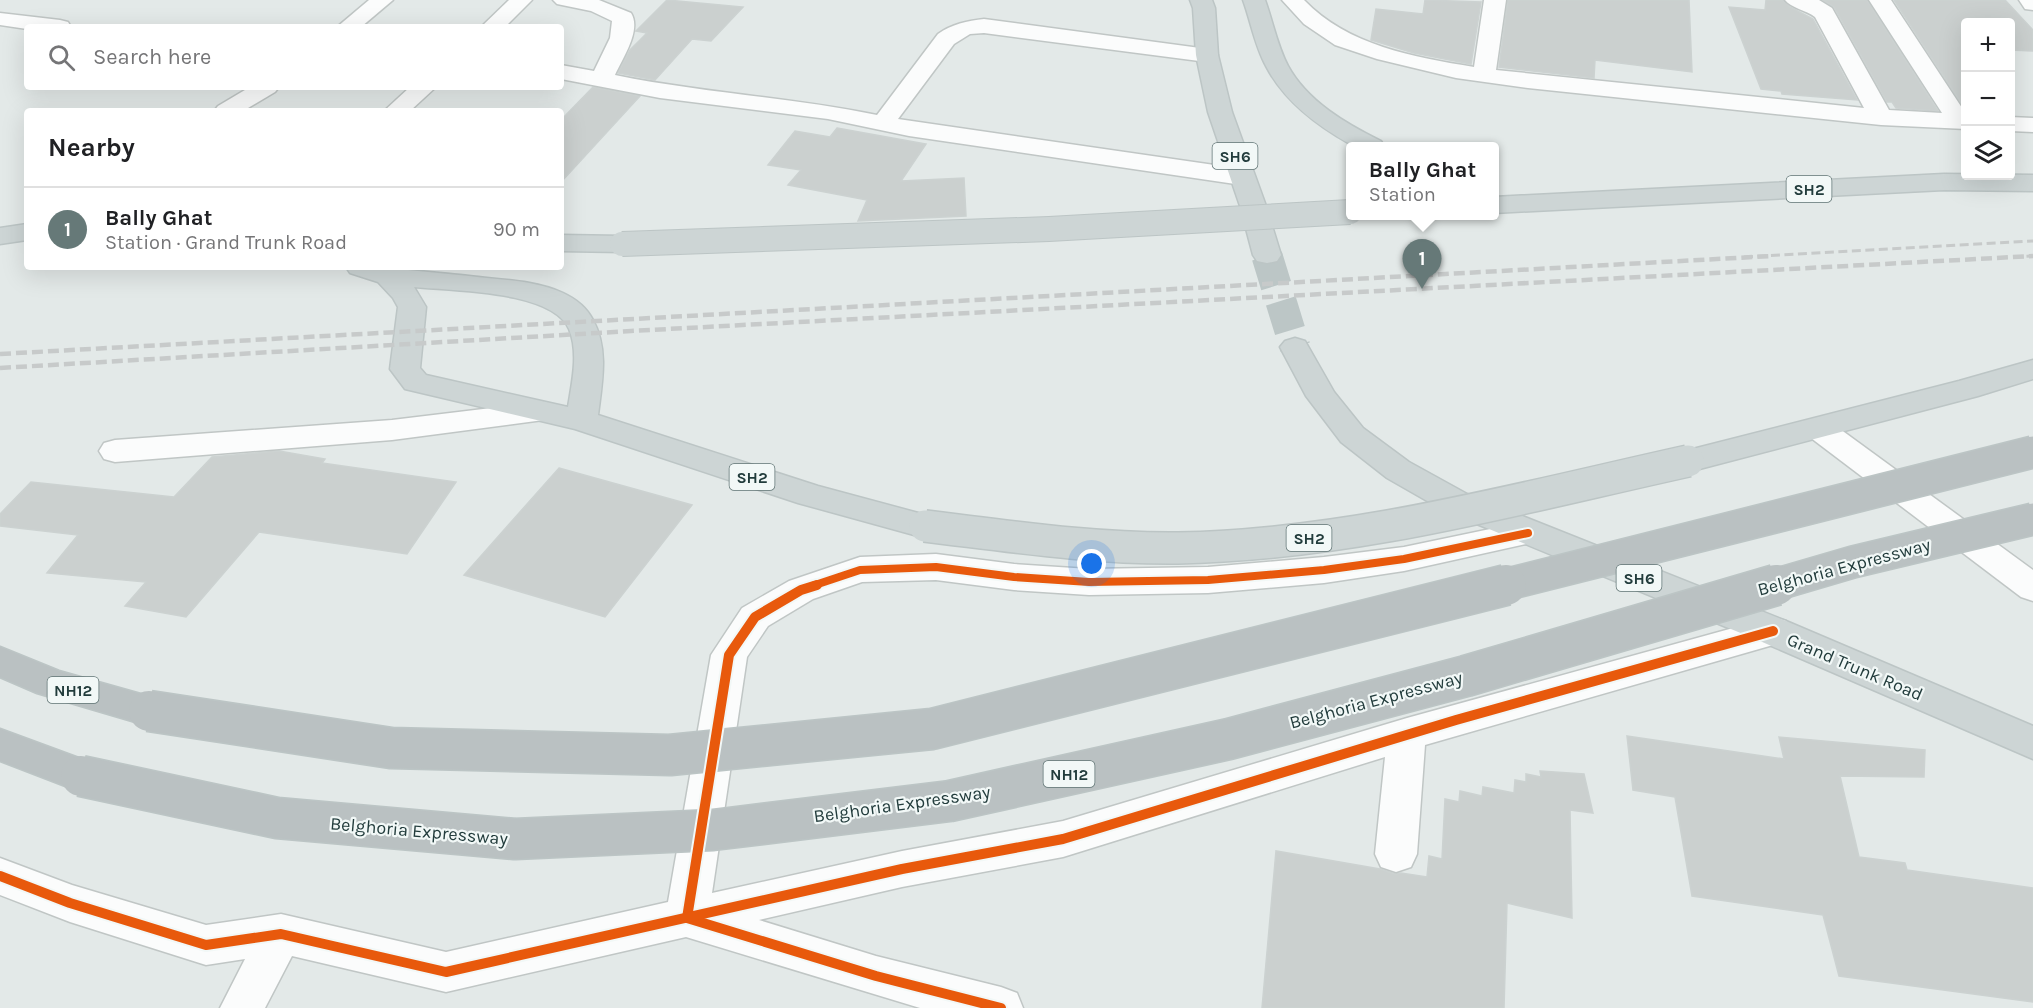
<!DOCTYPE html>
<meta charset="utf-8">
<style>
:root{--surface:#fff;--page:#f2f2f2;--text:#202124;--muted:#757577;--line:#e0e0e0;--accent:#667978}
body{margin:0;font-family:Karla,sans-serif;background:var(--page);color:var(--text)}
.controls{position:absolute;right:18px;top:18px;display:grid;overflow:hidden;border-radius:6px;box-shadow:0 6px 24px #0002}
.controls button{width:54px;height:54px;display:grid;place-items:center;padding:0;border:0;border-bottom:2px solid var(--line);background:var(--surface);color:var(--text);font:30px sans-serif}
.you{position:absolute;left:1092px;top:564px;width:21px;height:21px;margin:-15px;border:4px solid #fff;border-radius:50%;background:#1a73e8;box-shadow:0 0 0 9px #1a73e833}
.badge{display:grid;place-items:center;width:39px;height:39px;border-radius:50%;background:var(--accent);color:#fff;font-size:20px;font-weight:700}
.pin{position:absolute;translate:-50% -50px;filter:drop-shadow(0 2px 3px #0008)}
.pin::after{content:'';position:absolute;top:32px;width:21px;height:18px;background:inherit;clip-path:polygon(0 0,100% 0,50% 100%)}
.popup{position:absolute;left:1346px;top:142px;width:153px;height:78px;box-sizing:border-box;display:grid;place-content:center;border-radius:6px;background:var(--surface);filter:drop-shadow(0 2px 4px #0005);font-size:20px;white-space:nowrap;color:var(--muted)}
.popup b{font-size:22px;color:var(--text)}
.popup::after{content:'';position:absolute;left:50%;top:100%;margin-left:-12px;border:12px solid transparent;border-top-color:var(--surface)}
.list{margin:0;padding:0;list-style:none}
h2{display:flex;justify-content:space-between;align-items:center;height:78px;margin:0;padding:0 24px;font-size:26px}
h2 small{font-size:20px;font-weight:400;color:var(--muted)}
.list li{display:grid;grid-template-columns:39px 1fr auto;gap:18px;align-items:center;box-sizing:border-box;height:84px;padding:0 24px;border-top:2px solid var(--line)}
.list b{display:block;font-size:22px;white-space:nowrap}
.list p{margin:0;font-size:20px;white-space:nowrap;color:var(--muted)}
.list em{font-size:20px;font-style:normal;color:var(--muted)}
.icon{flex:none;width:33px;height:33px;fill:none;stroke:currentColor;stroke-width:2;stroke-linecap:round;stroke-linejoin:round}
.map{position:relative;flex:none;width:2033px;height:1008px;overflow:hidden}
.search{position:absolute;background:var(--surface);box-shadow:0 6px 24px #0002;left:24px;top:24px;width:540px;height:66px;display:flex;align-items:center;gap:15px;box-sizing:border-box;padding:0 21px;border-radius:6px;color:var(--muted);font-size:22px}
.panel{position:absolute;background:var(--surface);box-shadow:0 6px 24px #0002;left:24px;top:108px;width:540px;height:162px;border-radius:6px}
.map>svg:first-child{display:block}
.building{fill:#cbd0cf;stroke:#ccd2d1;stroke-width:1.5}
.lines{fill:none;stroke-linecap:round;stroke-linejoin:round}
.major-tunnel{stroke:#bcc6c6;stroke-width:31;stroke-dasharray:31 16;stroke-linecap:butt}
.minor-casing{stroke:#c0c6c5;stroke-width:3}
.major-casing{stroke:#bcc5c5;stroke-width:3}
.highway-casing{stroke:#bcc5c5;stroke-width:3}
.minor{fill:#fbfcfc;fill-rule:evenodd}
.major{fill:#cdd5d5;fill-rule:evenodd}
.highway{fill:#bac1c2;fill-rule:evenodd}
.rail-far1{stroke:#c7caca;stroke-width:3;stroke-dasharray:9 4.5;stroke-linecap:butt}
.rail{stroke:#c7caca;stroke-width:4.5;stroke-dasharray:11 5;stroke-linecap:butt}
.major-bridge-far1-casing{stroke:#bcc5c5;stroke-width:26;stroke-linecap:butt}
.major-bridge-casing{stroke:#bcc5c5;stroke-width:34;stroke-linecap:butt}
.highway-bridge-far1-casing{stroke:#bcc5c5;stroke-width:34;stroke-linecap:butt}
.highway-bridge-casing{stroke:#bcc5c5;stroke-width:43;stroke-linecap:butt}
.major-bridge-far1{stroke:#cdd5d5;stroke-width:24}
.major-bridge{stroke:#cdd5d5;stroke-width:31}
.highway-bridge-far1{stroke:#bac1c2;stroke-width:31}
.highway-bridge{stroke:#bac1c2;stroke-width:40}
.cycleway-far1-casing{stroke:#f2f8f7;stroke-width:12}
.cycleway-casing{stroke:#f2f8f7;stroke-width:14}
.cycleway-far1{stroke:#e8590c;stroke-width:8}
.cycleway{stroke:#e8590c;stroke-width:10}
.labels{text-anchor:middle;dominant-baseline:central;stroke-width:4.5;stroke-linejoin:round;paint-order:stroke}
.shield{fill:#f2f8f7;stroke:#607474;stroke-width:1.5}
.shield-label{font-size:16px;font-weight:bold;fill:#223c3c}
.street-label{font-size:18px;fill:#223c3c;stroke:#f2f8f7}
</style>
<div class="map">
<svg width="2033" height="1008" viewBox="0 0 2033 1008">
<rect width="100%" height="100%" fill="#e3e9e8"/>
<g class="building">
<polygon points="667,0 743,7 711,41 692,39 655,80 618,73 630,50 647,33 636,31"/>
<polygon points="1425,0 1481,2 1471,64 1414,53 1371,40 1376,9 1423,14"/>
<polygon points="1508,0 1689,0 1692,72 1595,60 1594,78 1499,67"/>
<polygon points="1766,0 1783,0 1790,7 1813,19 1857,100 1782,94 1781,91 1761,89 1729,7 1765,10"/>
<polygon points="1823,0 1867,0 1938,111 1896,108 1892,102 1887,102 1834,7"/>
<polygon points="1894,0 2005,0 2033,30 2033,51 2010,50 2010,22 1965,22 1965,109"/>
<polygon points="593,87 640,96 561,182 561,120"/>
<polygon points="837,128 926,144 901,181 964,178 966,216 858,221 867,200 788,185 801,170 768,165 795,131 830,137"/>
<polygon points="279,451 325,459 322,463 456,482 407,554 259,532 186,617 125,606 146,582 47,573 78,535 0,526 0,514 31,482 174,497 212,457"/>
<polygon points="559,468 692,505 605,617 464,575"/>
<polygon points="1627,736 1784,759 1779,737 1925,750 1924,777 1840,776 1859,857 1905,863 1907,870 2033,888 2033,1002 1839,976 1823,915 1692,896 1675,797 1633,790"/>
<polygon points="1540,771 1584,774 1593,813 1570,810 1572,918 1507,903 1504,1008 1262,1008 1276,851 1380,869 1395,874 1401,873 1427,877 1429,856 1442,859 1445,799 1459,802 1460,791 1482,796 1483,787 1514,793 1515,780 1526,782 1526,774 1541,777"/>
</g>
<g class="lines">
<polyline class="major-tunnel" points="1267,256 1295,347"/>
<g class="minor-casing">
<g id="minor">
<polygon points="369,0 393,0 361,27 337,27"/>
<polygon points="509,0 532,0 505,27 481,27"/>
<path d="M 553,0 L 599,0 L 631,13 C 642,30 622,59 615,75 C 702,93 790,97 877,115 L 938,34 C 952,24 967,21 984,19 L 1215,50 L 1218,55 L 1215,60 L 1207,62 L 984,33 L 970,34 L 954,44 L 898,119 L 1242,169 L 1251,172 L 1255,177 L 1251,182 L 1242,185 L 909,136 L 828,119 L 660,98 L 561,79 L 561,65 L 594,71 L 610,38 L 612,21 L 591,11 L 557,4 Z"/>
<path d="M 1282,0 L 1304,0 C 1348,46 1414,57 1474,67 L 1484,0 L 1506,0 L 1496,70 L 1864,108 L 1815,17 C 1806,10 1791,8 1785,0 L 1819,0 L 1832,8 L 1889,110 L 1942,113 L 1869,0 L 1891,0 L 1966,114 L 1966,129 L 1881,125 L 1528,88 L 1456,78 L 1377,59 L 1335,45 L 1304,24 Z"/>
<polygon points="2019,0 2033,0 2033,10 2025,9"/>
<polygon points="0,13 60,20 68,22 71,27 27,27 27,29 0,25"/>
<polygon points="250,87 279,87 275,92 243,111 214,111 218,106"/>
<polygon points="410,87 436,87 410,111 384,111"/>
<polygon points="2010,117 2033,118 2033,132 2010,131"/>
<polygon points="540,402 551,405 555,412 551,419 392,440 115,462 104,459 99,451 104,443 115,440 392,420"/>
<polygon points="1818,418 1829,421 2033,570 2033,601 2021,597 1807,435 1802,428 1807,421"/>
<polygon points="1528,521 1540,525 1545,533 1540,541 1404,571 1324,583 1208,593 1089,595 1014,590 936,580 862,582 813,599 768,626 747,657 712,893 902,851 1063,821 1407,718 1773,617 1786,621 1791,631 1786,641 1773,645 1425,745 1417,854 1411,867 1396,872 1381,867 1375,854 1385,757 1063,857 902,887 759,920 876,956 1001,987 1017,993 1023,1008 920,1008 686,937 446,992 292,956 265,1008 220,1008 245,959 206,965 70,922 0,895 0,858 72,885 206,925 281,914 446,952 668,902 711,655 742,608 789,581 860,557 936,554 1014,564 1089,569 1208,567 1324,557 1404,547"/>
</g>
</g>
<g class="major-casing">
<g id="major">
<polygon points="1190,0 1212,0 1215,8 1218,55 1232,112 1266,206 1281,255 1277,261 1267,263 1257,261 1253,255 1240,206 1208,112 1196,55 1193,8"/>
<path d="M 1243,0 L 1265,0 C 1273,22 1277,45 1288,66 C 1307,101 1346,124 1381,141 L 1384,146 L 1354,146 L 1350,144 C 1316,125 1284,101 1266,66 C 1255,46 1251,22 1243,0 Z"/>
<polygon points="1944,174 2033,175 2033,191 1944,190 1494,213 1494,197"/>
<polygon points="27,224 27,240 0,244 0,228"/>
<polygon points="561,235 622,236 632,238 635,244 632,250 622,252 561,251"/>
<path d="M 346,267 C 388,267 428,272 469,276 C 501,280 534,280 563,293 C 576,299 587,308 593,320 C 609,349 602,383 598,415 L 818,486 L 937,518 L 942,526 L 937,534 L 925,538 L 798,503 L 575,429 L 405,389 L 390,369 L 398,307 L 393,298 L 378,282 L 350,273 ZM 414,287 C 452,291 552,290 569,329 C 579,353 572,382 568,407 L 426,375 L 420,368 L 426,307 Z"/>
<polygon points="1295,338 1305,341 1334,392 1363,428 1409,462 1467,494 1786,621 2033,726 2033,759 1760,641 1443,510 1387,478 1341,442 1306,396 1280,347 1285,341"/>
<polygon points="2033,360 2033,379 1978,396 1688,472 1677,469 1672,461 1677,453 1959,381"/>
</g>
</g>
<g class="highway-casing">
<g id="highway">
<polygon points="0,647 59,671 162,700 168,711 162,722 149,726 37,693 0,677"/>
<polygon points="0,729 95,764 101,776 95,788 81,792 0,761"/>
</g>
</g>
<use href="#minor" class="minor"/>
<use href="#major" class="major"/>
<use href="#highway" class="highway"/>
<g class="rail-far1">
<polyline points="1744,257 2033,241"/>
<polyline points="2013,257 2033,256"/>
</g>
<g class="rail">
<polyline points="0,354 1771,256"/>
<polyline points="0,368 631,331 2033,256"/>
</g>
<g class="major-bridge-far1-casing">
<polyline id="major-bridge-far1" points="622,244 1049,229 1350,212"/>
</g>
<g class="major-bridge-casing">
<path id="major-bridge" d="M 925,526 C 1009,536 1094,549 1178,548 C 1351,545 1520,498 1688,461"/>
</g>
<g class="highway-bridge-far1-casing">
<g id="highway-bridge-far1">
<polyline points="1500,586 2033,452"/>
<polyline points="1771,586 1853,562 2033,519"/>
</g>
</g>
<g class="highway-bridge-casing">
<g id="highway-bridge">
<polyline points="149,711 391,748 670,755 932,729 1506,585"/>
<polyline points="81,776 277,818 515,839 713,830 950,801 1229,739 1466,676 1776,585"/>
</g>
</g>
<use href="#major-bridge-far1" class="major-bridge-far1"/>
<use href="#major-bridge" class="major-bridge"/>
<use href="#highway-bridge-far1" class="highway-bridge-far1"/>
<use href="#highway-bridge" class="highway-bridge"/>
<g class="cycleway-far1-casing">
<polyline id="cycleway-far1" points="812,586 860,570 936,567 1014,577 1089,582 1208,580 1324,570 1404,559 1528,533"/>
</g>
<g class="cycleway-casing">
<g id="cycleway">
<polyline points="817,585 801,590 755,617 729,655 687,918 876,976 1001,1008"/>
<polyline points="0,876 70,903 206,945 281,934 446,972 902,869 1063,839 1456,720 1773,631"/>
</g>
</g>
<use href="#cycleway-far1" class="cycleway-far1"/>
<use href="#cycleway" class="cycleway"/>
</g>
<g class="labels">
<g class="shield">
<rect x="1212.5" y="143" width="45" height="26" rx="4.5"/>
<rect x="1786.5" y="176" width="45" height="26" rx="4.5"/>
<rect x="729.5" y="464" width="45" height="26" rx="4.5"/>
<rect x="1286.5" y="525" width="45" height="26" rx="4.5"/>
<rect x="1616.5" y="565" width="45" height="26" rx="4.5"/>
<rect x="47.5" y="677" width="51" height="26" rx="4.5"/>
<rect x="1043.5" y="761" width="51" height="26" rx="4.5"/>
</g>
<g class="shield-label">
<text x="1235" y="156">SH6</text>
<text x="1809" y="189">SH2</text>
<text x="752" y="477">SH2</text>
<text x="1309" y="538">SH2</text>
<text x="1639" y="578">SH6</text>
<text x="73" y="690">NH12</text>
<text x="1069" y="774">NH12</text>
</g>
<g class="street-label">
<text transform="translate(1844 567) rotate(-15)">Belghoria Expressway</text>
<text transform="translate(1855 667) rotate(23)">Grand Trunk Road</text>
<text transform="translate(1376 700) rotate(-15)">Belghoria Expressway</text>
<text transform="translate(902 804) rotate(-8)">Belghoria Expressway</text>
<text transform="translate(419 831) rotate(5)">Belghoria Expressway</text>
</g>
</g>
</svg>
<div class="controls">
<button>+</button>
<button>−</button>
<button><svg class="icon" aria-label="layers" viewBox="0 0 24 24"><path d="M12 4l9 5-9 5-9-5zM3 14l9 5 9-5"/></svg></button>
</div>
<div class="you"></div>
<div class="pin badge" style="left:1422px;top:289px">1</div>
<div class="popup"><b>Bally Ghat</b>Station</div>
<div class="search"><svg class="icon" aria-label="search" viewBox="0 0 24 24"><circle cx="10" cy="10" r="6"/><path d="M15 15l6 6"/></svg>Search here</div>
<section class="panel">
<h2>Nearby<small></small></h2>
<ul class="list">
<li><span class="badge">1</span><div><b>Bally Ghat</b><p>Station · Grand Trunk Road</p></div><em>90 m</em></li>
</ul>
</section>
</div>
